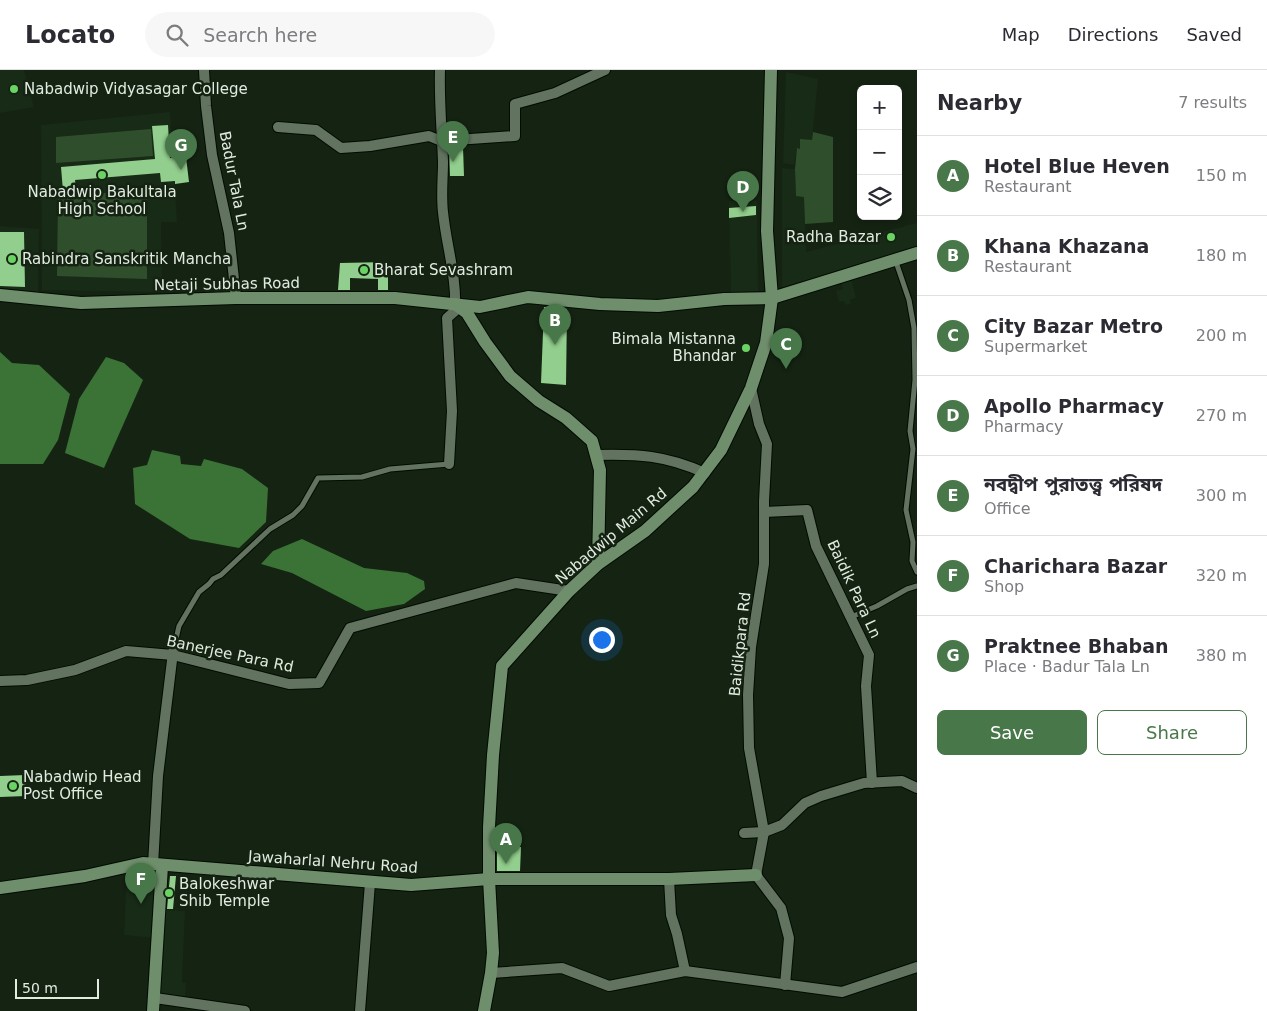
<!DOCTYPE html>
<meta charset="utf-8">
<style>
:root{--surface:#fff;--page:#f7f7f7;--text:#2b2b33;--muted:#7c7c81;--line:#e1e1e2;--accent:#487749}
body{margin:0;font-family:"DejaVu Sans","Noto Sans Bengali",sans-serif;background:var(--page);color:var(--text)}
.controls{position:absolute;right:15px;top:15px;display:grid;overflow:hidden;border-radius:8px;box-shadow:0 2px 8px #0003}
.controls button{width:45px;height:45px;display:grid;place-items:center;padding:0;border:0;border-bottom:1px solid var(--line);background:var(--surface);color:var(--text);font:25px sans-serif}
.scale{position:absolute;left:15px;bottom:12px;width:84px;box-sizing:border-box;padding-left:5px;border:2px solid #e1ebe0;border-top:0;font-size:14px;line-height:18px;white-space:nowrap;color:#e1ebe0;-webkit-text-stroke:4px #152313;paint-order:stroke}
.you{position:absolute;left:601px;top:569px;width:18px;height:18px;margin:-12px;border:4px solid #fff;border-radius:50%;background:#1a73e8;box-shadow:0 0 0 8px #1a73e833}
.badge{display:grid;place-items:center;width:32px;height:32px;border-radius:50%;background:var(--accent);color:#fff;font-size:16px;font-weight:700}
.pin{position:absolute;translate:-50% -41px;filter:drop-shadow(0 1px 2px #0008)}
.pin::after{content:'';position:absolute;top:26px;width:18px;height:15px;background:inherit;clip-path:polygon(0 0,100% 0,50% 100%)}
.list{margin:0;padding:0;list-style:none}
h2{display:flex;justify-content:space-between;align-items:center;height:65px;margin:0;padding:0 20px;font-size:21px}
h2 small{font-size:16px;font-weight:400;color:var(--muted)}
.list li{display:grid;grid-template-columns:32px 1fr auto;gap:15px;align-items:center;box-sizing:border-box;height:80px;padding:0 20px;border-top:1px solid var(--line)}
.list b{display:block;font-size:19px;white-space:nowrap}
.list p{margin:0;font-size:16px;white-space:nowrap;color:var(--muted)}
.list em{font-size:16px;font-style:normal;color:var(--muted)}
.actions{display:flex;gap:10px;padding:15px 20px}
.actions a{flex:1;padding:11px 0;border:1px solid var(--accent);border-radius:8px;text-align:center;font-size:18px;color:var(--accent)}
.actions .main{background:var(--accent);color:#fff}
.icon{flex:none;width:28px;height:28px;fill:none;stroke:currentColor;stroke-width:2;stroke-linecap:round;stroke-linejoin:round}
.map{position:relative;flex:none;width:917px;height:941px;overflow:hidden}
header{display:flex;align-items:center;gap:30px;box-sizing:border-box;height:70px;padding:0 25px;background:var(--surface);border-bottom:1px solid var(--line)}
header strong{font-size:24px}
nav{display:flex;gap:28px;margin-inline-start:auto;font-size:18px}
.search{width:350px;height:45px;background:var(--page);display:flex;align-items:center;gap:12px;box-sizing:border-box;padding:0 18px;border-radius:28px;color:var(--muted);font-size:19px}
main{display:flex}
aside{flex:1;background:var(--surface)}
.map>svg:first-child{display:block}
.built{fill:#182b16}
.green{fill:#2f4f2c}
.water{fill:#3b7336}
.building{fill:#92ce8d}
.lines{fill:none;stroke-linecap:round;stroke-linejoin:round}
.lane-casing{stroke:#020c02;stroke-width:7}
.street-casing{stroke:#020c02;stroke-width:12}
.secondary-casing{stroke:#020c02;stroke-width:14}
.lane{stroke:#627360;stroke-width:5}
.street{stroke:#627360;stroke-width:10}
.secondary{stroke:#6f8f6c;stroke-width:12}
.poi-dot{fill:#6bd363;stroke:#152313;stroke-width:2}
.labels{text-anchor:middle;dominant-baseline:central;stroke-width:5;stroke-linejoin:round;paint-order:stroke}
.poi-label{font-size:15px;fill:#e1ebe0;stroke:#152313;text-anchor:start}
.street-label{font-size:15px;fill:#e1ebe0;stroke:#152313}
</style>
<header>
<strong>Locato</strong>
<div class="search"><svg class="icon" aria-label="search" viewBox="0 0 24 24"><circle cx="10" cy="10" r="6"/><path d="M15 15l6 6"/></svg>Search here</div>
<nav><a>Map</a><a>Directions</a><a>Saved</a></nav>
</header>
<main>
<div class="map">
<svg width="917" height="941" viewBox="0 0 917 941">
<rect width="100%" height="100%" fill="#152313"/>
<g class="built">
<polygon points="0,0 24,0 34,37 0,43"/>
<polygon points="786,2 818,9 812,70 800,80 797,79 794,95 783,93"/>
<polygon points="170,42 177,152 161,152 162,222 42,220 41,55"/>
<polygon points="782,98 795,99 796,126 804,126 806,182 917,153 917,180 782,218"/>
<polygon points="757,130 758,221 731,223 729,131"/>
<polygon points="0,156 39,159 38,222 0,219"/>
<polygon points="851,208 856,228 850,230 851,234 846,235 844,231 839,232 836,221 843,219 841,211"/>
<polygon points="127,802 158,804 155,868 124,865"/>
<polygon points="163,840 185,841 182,913 186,913 185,930 157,926"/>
</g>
<g class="green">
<polygon points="151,59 153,86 56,93 56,67"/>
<polygon points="813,62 833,67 833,152 805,154 804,127 796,126 795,99 797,78 800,79 800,69 812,70"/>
<polygon points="147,122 147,209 57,206 58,124"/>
</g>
<g class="water">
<polygon points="0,282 12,293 39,295 70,324 58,370 43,394 0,394"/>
<polygon points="106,287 124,293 143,310 104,398 65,383 79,329"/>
<polygon points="152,380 180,386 181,394 201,396 204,389 242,399 268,418 266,452 239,478 190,469 135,434 133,398 147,395"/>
<polygon points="302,469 364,498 407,503 424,511 425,519 404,534 366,541 292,503 261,494 273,481"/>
</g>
<g class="building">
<polygon points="168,55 170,88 186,87 189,112 175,114 175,111 161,112 160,103 75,110 76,120 63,121 61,97 155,89 152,56"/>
<polygon points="449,77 463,77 464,106 450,106"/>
<polygon points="756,136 756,145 729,148 729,138"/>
<polygon points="0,162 24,162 25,217 0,216"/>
<polygon points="388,192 388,220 378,220 378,209 350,208 350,220 338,220 340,193"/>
<polygon points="544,237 567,239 566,315 541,313"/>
<polygon points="25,705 26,726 0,727 0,706"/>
<polygon points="497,776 521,777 520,801 497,801"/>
<polygon points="170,806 176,806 173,839 167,839"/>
</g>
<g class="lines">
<g class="lane-casing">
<g id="lane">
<polyline points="895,189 909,230 914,258 915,310 910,361 913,379 906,440 913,472 912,491 917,502"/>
<polyline points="851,547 877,536 907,519 917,516"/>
<polyline points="173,582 179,556 199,522 209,514 213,509 221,505 270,459 293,445 302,436 318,408 362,407 390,399 449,394"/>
</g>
</g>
<g class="street-casing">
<g id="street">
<polyline points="204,0 206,36 212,85 229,163 236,228"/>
<path d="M 440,0 C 439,31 442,61 443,92 C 443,108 441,125 443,142 C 446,174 457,207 455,241 L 447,248 L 452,341 L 449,394"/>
<polyline points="278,57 316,60 341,78 370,76 429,66 441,71 515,66 515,34 555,23 605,0"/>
<polyline points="751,318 759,354 767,374 764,431 764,494 751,577 748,625 749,678 764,762 756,805 781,838 789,868 785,915"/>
<path d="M 596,385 C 638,384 665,385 705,403"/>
<polyline points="764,442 807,440 816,476 869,585 866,616 872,713"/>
<polyline points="0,611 27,610 75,600 126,581 173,585 289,614 319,613 350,558 516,513 569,521"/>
<polyline points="744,763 764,762 782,755 805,733 821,726 864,713 902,711 917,718"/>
<polyline points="153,795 158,706 173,582"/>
<polyline points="669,809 671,845 677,864 685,901"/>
<polyline points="491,903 562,898 609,916 685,901 842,922 917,897"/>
<polyline points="155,928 245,941"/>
<polyline points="360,941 370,813"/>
</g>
</g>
<g class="secondary-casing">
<g id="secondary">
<polyline points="0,225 81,233 236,228 395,228 480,237 528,227 600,234 658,236 724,229 772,228 917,183"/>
<polyline points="455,234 467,243 485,272 510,306 539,331 566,348 592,371 600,400 598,494"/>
<polyline points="0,818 85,806 143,793 411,815 489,809 669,809 756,805"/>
<polyline points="153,941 162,796"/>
<polyline points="484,941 491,903 493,883 489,809 489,757 493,685 502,596 569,521 598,494 645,461 693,417 721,380 751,318 766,273 772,228 767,161 771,0"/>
</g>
</g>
<use href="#lane" class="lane"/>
<use href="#street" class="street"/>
<use href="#secondary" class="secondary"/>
</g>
<g class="poi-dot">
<circle cx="14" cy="19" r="5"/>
<circle cx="102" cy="105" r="5"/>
<circle cx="891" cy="167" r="5"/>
<circle cx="12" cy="189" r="5"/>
<circle cx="364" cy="200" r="5"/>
<circle cx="746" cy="278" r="5"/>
<circle cx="13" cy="716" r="5"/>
<circle cx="169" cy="823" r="5"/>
</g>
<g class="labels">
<g class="poi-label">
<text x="24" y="19">Nabadwip Vidyasagar College</text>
<text x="102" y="122" text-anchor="middle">Nabadwip Bakultala<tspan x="102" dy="17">High School</tspan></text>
<text x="881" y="167" text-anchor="end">Radha Bazar</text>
<text x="22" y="189">Rabindra Sanskritik Mancha</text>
<text x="374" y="200">Bharat Sevashram</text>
<text x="736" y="269" text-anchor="end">Bimala Mistanna<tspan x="736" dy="17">Bhandar</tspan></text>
<text x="23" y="707">Nabadwip Head<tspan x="23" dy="17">Post Office</tspan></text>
<text x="179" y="814">Balokeshwar<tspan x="179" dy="17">Shib Temple</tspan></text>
</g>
<g class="street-label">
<text transform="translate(234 111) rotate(79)">Badur Tala Ln</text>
<text transform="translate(227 214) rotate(-1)">Netaji Subhas Road</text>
<text transform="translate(611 466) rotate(-40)">Nabadwip Main Rd</text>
<text transform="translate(854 519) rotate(65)">Baidik Para Ln</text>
<text transform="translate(740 574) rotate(-84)">Baidikpara Rd</text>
<text transform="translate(230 584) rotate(12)">Banerjee Para Rd</text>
<text transform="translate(333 792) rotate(4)">Jawaharlal Nehru Road</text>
</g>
</g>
</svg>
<div class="controls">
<button>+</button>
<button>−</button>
<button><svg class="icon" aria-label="layers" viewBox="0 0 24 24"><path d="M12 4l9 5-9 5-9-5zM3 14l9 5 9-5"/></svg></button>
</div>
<div class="scale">50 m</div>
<div class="you"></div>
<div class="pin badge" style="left:506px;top:794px">A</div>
<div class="pin badge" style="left:555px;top:275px">B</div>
<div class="pin badge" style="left:786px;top:299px">C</div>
<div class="pin badge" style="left:743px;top:142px">D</div>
<div class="pin badge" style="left:453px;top:92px">E</div>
<div class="pin badge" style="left:141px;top:834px">F</div>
<div class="pin badge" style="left:181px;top:100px">G</div>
</div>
<aside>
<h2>Nearby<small>7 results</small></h2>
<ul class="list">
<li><span class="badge">A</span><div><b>Hotel Blue Heven</b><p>Restaurant</p></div><em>150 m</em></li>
<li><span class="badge">B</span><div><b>Khana Khazana</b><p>Restaurant</p></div><em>180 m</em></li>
<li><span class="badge">C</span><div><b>City Bazar Metro</b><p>Supermarket</p></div><em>200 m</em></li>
<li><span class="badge">D</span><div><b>Apollo Pharmacy</b><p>Pharmacy</p></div><em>270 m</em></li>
<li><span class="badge">E</span><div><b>নবদ্বীপ পুরাতত্ত্ব পরিষদ</b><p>Office</p></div><em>300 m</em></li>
<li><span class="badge">F</span><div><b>Charichara Bazar</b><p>Shop</p></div><em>320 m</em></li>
<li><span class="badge">G</span><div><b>Praktnee Bhaban</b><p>Place · Badur Tala Ln</p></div><em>380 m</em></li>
</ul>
<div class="actions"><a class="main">Save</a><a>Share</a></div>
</aside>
</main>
